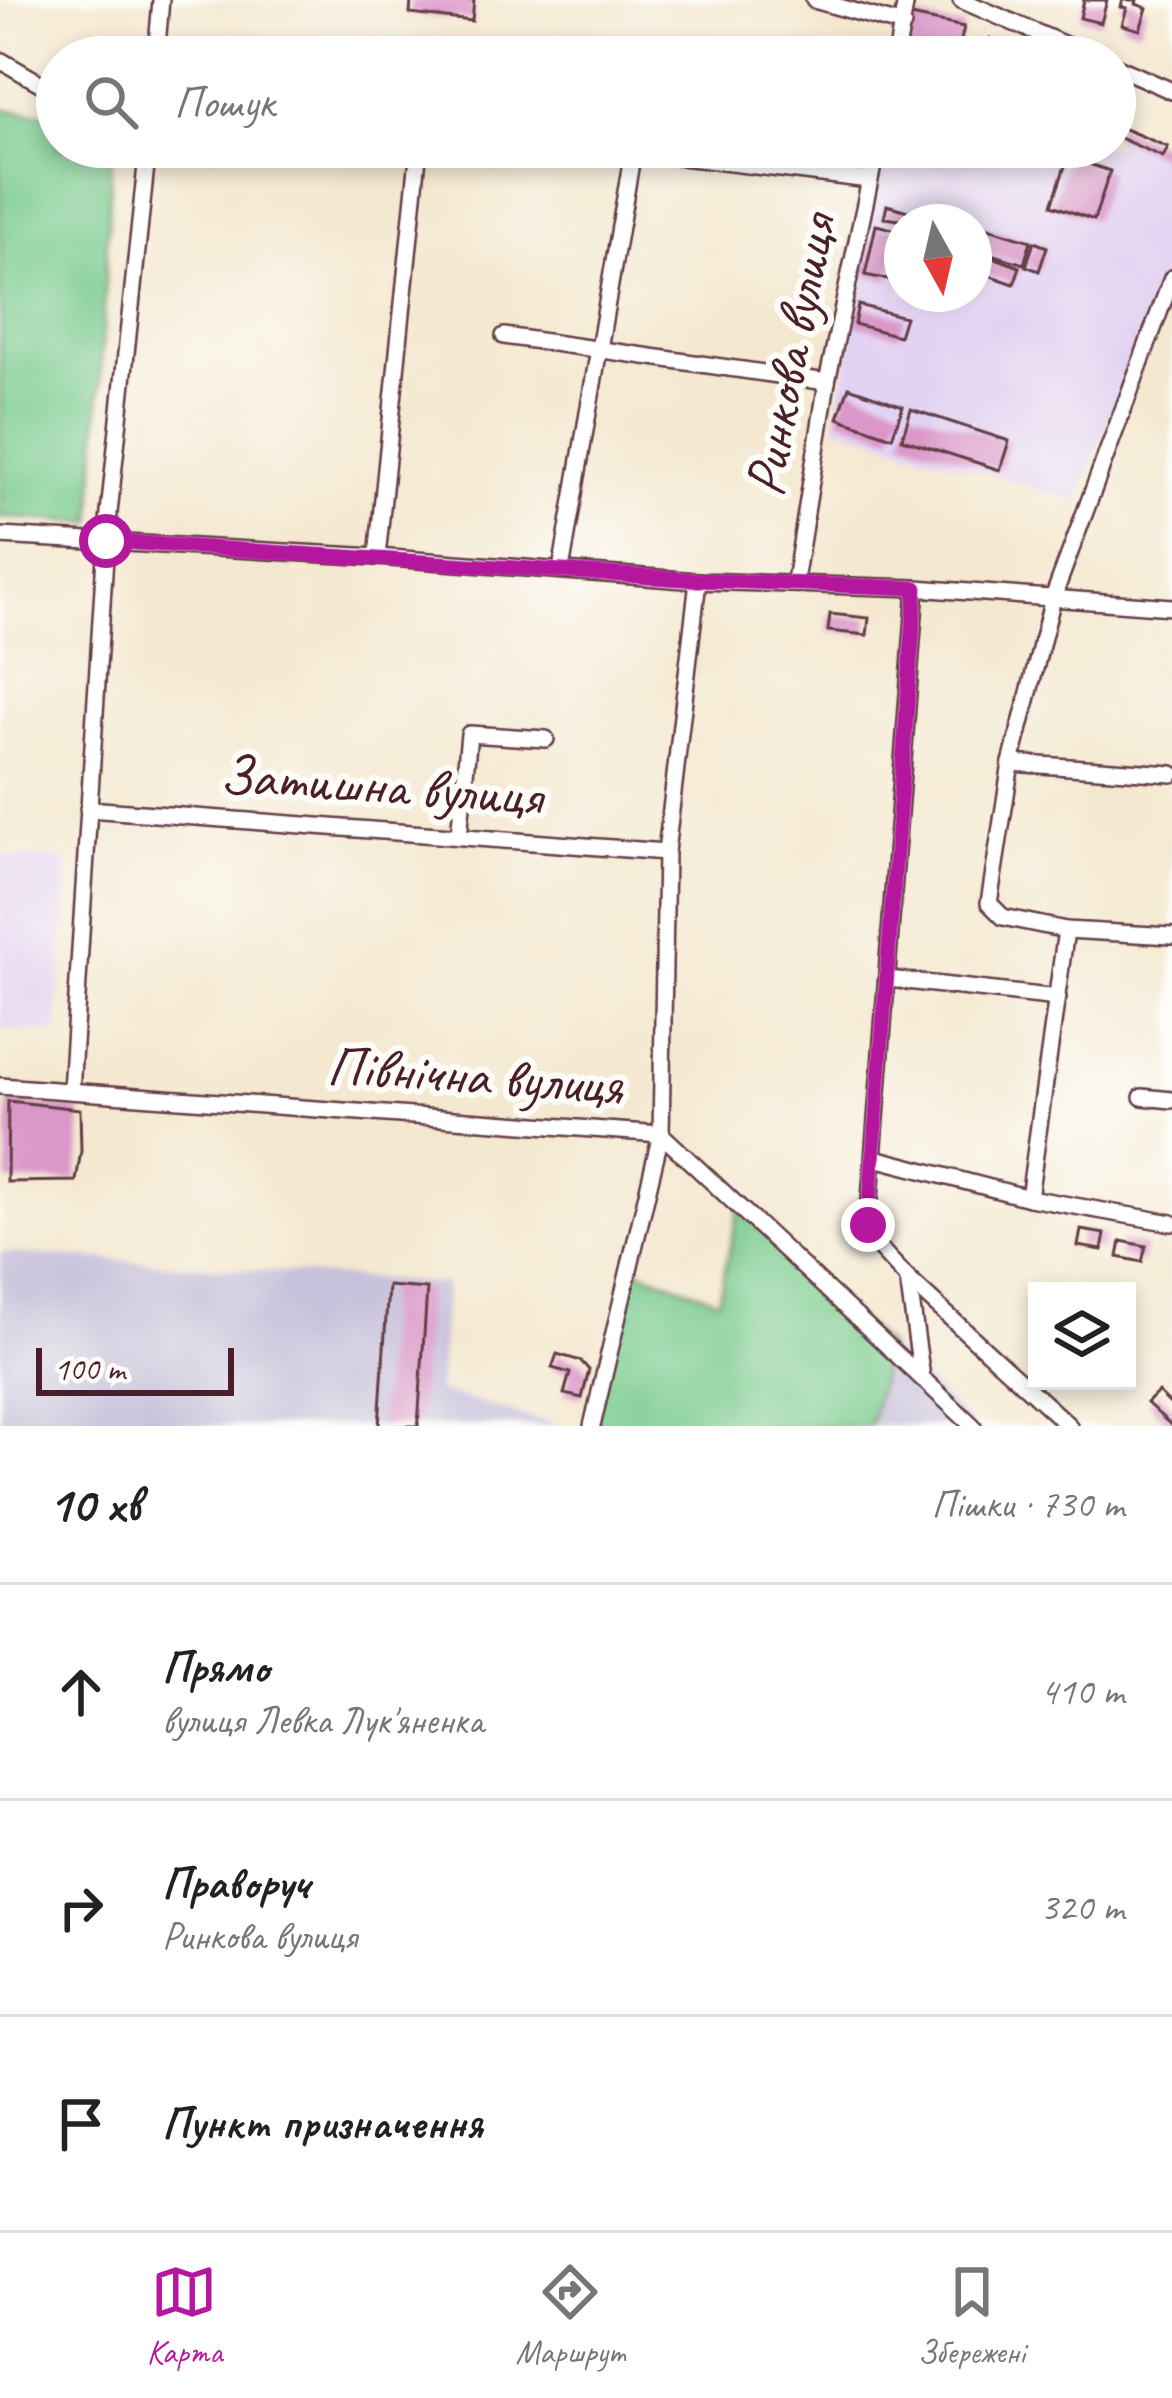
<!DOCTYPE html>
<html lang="uk">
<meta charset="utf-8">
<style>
:root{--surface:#fff;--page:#f2f2f2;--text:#222;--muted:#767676;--line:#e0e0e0;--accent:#b5179e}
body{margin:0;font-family:Caveat,sans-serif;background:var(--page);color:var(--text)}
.controls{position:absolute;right:36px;bottom:36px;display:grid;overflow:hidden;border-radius:0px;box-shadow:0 6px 18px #0003}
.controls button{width:108px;height:108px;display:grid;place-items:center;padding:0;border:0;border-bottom:3px solid var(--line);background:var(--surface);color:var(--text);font:60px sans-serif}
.compass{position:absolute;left:884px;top:204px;width:108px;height:108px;border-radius:50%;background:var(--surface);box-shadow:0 6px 18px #0003;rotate:172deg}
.scale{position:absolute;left:36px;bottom:30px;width:198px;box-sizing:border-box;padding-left:12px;border:6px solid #4a1f2b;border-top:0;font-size:33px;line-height:42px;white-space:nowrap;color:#4a1f2b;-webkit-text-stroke:9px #fdfcf7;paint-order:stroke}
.stop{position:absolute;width:36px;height:36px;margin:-27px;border:9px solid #b5179e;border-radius:50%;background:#fff}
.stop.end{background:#b5179e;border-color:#fff;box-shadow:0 3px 12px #0008}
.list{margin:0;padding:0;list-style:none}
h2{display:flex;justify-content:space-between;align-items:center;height:156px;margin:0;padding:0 48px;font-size:51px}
h2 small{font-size:39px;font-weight:400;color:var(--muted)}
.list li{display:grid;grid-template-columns:78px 1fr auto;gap:36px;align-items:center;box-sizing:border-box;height:216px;padding:0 48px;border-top:3px solid var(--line)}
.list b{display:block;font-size:45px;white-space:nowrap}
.list p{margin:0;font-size:39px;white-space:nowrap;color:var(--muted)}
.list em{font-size:39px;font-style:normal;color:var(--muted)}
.icon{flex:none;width:66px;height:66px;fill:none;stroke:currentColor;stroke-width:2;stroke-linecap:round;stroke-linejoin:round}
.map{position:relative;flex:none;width:1172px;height:1426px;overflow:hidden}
.search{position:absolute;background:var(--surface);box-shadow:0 6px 18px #0003;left:36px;right:36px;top:36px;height:132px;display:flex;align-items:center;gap:30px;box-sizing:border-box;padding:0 42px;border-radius:66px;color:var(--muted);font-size:45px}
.sheet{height:804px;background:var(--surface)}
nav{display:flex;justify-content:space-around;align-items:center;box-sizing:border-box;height:168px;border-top:3px solid var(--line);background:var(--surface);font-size:33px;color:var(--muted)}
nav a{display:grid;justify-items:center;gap:6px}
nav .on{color:var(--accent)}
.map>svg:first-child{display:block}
.built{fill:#e3d3f2;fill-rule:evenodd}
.industrial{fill:#c6c0da}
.green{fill:#76c98b;stroke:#60745b;stroke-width:3}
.building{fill:#da97c9}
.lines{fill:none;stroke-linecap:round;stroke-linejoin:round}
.minor-casing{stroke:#643d44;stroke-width:20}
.minor{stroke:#fff;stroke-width:15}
.route{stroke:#b5179e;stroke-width:15}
.labels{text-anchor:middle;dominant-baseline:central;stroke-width:12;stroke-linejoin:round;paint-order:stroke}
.street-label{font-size:57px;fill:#4a1f2b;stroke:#fdfcf7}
</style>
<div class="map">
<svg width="1172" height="1426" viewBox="0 0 1172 1426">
<rect width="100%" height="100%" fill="#fdfcf7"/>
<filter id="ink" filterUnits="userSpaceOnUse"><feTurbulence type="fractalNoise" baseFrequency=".00833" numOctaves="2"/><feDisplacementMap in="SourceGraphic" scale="24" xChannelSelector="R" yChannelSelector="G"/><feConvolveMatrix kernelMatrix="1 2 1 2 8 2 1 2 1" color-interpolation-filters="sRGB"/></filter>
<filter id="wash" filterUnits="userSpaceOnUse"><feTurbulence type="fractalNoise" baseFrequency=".004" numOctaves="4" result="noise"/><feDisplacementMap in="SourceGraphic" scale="48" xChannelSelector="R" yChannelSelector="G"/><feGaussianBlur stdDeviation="2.7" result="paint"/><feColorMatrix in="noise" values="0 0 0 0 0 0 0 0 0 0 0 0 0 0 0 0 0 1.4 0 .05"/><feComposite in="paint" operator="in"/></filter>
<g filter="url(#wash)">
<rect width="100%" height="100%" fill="#f4e8d0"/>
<g class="built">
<path d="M 1115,125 L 1172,148 L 1172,250 L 1078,501 L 835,426 L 885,147 L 1115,147 ZM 902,222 L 974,222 L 974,294 L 902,294 Z"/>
<polygon points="0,856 67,860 57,1032 0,1029"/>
</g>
<g class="industrial">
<polygon points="0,1252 446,1284 438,1391 560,1426 0,1426"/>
<polygon points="887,1346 973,1426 870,1426"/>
</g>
<g class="green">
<polygon points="0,109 57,115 57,147 112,147 93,523 0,517"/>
<polygon points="739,1207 887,1346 870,1426 594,1426 630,1267 718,1300"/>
</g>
<g id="blocks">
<g class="building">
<polygon points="411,0 474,0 472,21 410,14"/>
<polygon points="1084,0 1107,0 1101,23 1080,18"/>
<polygon points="1123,0 1137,0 1136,4 1147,8 1140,30 1122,25 1127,8 1121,7"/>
<polygon points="911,16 964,27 957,57 904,53"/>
<polygon points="990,38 1031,57 981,57"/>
<polygon points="1115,125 1168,147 1163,157 1115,136"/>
<polygon points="1068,157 1110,171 1094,220 1052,205"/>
<polygon points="887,205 918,214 916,222 884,218"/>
<polygon points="876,225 901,231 890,280 865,275"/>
<polygon points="982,226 1031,241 1024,264 975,249"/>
<polygon points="1034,242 1047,247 1039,271 1026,266"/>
<polygon points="974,250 1020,267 1014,284 974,270"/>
<polygon points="858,305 905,317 899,336 854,324"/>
<polygon points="849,387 903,406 892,437 838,418"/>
<polygon points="911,409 1009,441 1000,470 902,439"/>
<polygon points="830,614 869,618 867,635 828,631"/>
<polygon points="8,1101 80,1109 81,1151 76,1181 7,1182"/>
<polygon points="1081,1230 1105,1234 1102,1250 1078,1246"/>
<polygon points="1121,1241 1146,1246 1142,1262 1118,1257"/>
<polygon points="388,1286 427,1289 418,1426 379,1426"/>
<polygon points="557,1354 581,1361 589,1370 582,1398 564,1394 570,1373 552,1368"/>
<polygon points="1158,1392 1172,1406 1172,1426 1147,1403"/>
</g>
</g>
</g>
<g filter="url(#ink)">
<use href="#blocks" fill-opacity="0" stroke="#643d44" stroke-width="3"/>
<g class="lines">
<g class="minor-casing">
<g id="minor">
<polyline points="814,0 903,25"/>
<polyline points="961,0 1093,57"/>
<polyline points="156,57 161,0"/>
<polyline points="896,57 906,0"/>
<polyline points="0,60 57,93"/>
<polyline points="1115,66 1172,91"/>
<polyline points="603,147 633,151"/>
<polyline points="1172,278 1053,598 1011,763 989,903 1003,917 1066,930 1172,936"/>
<polyline points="504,336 827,382"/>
<polyline points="0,536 377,557 698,581 916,588 1172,607"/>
<polyline points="377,557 419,147"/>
<polyline points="561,570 633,151 869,180"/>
<polyline points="795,581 827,382 877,147"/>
<polyline points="916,588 868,1225 870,1238 908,1279 922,1378"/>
<polyline points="1011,763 1172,774"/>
<polyline points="88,809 666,852"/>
<polyline points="459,836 469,734 546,739"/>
<polyline points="888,979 1058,998"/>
<polyline points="0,1086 661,1134 973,1426"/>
<polyline points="71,1091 106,541 148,147"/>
<polyline points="1142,1097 1172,1100"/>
<polyline points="875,1158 1029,1198 1172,1223"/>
<polyline points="1029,1198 1066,930"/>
<polyline points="908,1279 1069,1426"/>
<polyline points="592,1426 661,1134 666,852 698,581"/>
</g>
</g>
<use href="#minor" class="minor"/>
</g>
</g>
<g class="lines" filter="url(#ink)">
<polyline class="route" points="106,541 698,580 916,588 868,1225"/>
</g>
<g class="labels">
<g class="street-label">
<text transform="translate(790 355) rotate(-79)">Ринкова вулиця</text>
<text transform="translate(381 785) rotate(4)">Затишна вулиця</text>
<text transform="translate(475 1075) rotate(4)">Північна вулиця</text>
</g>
</g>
</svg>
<div class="controls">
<button><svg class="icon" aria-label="layers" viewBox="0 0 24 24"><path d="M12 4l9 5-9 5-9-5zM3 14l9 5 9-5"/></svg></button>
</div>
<svg class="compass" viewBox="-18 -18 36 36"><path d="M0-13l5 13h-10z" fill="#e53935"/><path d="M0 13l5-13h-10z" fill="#767676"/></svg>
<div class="scale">100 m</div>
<div class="stop" style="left:106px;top:541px"></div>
<div class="stop end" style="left:868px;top:1225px"></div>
<div class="search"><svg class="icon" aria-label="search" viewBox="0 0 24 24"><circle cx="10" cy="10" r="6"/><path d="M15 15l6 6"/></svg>Пошук</div>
</div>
<section class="sheet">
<h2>10 хв<small>Пішки · 730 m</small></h2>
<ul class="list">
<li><svg class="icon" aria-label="ahead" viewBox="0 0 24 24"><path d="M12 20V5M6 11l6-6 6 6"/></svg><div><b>Прямо</b><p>вулиця Левка Лук'яненка</p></div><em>410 m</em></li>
<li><svg class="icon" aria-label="right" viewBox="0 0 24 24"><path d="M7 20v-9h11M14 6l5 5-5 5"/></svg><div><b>Праворуч</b><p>Ринкова вулиця</p></div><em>320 m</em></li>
<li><svg class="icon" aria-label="arrive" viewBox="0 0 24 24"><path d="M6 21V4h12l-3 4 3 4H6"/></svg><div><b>Пункт призначення</b></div></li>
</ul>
</section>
<nav>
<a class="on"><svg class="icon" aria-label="map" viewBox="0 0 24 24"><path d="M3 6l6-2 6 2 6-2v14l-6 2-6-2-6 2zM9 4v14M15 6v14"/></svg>Карта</a>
<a><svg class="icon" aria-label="directions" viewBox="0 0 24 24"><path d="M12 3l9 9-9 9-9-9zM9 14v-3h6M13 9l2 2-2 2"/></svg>Маршрут</a>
<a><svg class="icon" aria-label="saved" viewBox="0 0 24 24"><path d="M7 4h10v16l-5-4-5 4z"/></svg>Збережені</a>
</nav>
